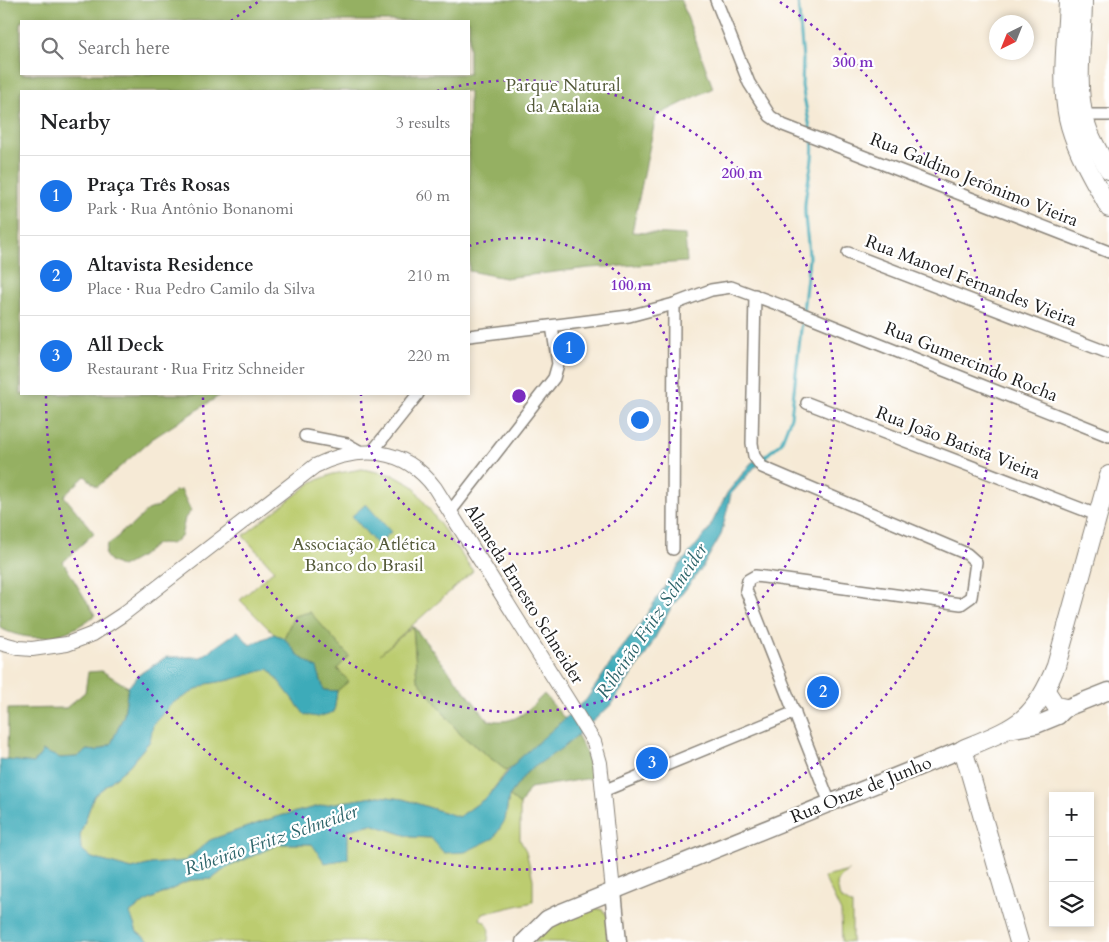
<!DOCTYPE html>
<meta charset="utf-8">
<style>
:root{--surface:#fff;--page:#f2f2f2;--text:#202124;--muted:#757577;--line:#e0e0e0;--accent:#1a73e8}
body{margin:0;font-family:Cardo,serif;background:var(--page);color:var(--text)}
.controls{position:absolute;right:15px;bottom:15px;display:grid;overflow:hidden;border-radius:0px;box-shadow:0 2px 8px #0003}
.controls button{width:45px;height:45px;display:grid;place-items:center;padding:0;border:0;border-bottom:1px solid var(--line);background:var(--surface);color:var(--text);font:25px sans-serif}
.compass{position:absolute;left:989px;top:15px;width:45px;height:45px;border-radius:50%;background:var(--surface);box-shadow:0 2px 8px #0003;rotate:223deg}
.you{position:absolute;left:639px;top:419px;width:18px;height:18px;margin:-12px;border:4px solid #fff;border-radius:50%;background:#1a73e8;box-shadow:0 0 0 8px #1a73e833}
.badge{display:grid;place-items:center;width:32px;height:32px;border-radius:50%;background:var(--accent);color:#fff;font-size:16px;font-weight:700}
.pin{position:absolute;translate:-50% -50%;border:2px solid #fff;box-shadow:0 1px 5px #0006}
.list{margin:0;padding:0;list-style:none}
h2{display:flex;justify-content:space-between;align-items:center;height:65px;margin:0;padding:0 20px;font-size:21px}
h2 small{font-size:16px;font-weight:400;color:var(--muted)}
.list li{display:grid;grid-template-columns:32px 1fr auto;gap:15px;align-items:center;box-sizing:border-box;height:80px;padding:0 20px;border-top:1px solid var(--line)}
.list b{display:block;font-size:19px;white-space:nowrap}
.list p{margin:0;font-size:16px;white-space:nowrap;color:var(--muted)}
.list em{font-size:16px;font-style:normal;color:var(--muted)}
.icon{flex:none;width:28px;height:28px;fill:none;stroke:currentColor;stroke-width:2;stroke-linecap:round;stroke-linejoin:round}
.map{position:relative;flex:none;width:1109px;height:942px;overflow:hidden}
.search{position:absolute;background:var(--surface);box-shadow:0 2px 8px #0003;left:20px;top:20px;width:450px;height:55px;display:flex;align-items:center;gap:12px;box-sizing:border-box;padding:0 18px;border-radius:0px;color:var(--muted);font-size:19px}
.panel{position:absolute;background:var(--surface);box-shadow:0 2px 8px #0003;left:20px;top:90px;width:450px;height:305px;border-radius:0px}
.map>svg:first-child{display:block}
.green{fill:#bccc6f;stroke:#6c7446}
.forest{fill:#95b062;stroke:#58663f;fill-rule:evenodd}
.water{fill:#3cabb9;stroke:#2c646a}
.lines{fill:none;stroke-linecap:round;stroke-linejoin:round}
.stream{stroke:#3cabb9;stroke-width:3}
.minor-casing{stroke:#898379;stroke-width:14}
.tertiary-casing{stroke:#898379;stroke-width:16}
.secondary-casing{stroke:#898379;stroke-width:19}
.primary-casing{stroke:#898379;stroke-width:20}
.minor{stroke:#fff;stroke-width:11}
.tertiary{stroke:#fff;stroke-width:14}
.secondary{stroke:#fff;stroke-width:16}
.primary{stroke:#fff;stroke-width:18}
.ring{fill:none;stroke:#7b2cbf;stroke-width:2.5;stroke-dasharray:2.5 5}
.labels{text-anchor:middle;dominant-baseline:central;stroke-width:4.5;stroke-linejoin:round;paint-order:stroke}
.park-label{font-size:18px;fill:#545a39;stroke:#fff}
.street-label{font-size:18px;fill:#1c1c1c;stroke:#fff}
.water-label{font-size:19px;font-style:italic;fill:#2c646a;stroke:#fff}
.centre{fill:#7b2cbf;stroke:#fff;stroke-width:2.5}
.ring-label{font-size:15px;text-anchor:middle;font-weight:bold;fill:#7b2cbf;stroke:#fff;stroke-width:4.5;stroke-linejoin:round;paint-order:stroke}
</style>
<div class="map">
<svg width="1109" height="942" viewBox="0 0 1109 942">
<rect width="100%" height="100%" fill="#fff"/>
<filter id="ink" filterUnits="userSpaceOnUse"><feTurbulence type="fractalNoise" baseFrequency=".02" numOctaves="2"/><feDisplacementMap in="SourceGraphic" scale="10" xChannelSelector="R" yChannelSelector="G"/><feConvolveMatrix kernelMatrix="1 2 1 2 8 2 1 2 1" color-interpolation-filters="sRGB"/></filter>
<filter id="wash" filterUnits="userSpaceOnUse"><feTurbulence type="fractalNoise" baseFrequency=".0096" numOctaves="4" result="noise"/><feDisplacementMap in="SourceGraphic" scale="20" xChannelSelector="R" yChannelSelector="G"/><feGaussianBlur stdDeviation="1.12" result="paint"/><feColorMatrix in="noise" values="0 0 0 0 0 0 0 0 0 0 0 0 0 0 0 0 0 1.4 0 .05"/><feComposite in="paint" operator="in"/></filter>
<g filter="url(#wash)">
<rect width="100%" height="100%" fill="#f6ead6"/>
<g class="green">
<polygon points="362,469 393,475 413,486 473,571 380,654 413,626 417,679 461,735 507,771 487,797 459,817 403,799 379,796 324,805 276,817 210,840 185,861 151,864 132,869 92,858 81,849 80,835 94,796 128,767 150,741 152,725 171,704 207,683 230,680 269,668 305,715 334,712 337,691 348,681 294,616 284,638 274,634 240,600 274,570 243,536 312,482 333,474"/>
<path d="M 509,796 L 520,805 L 520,840 L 526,851 L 533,879 L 533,902 L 482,914 L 480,919 C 491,924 489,931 488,942 L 151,942 L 137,932 L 130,913 L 145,902 L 191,880 L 212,879 L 226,868 L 279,844 L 312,844 L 348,830 L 372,824 L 411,837 L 431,838 L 505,820 Z"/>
<polygon points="849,871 841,876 837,884 840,898 852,905 852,942 842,942 841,912 824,877"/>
<polygon points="595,908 603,910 608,916 607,942 533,942 550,927"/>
</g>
<g class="forest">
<path d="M 0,0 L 681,0 L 713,88 L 656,116 L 632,232 L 685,235 L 687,262 L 589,268 L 505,278 L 469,271 L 469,91 L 21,91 L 21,394 L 222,394 L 152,439 L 97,487 L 85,476 L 64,496 L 94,533 L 63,562 L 95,615 C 67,638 33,645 0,628 ZM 469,21 L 469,74 L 21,74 L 21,21 Z"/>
<path d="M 181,490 L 191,511 L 185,518 L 181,537 L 171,544 C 153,541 156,546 143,555 C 137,559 129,563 122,567 L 110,561 L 105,555 L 107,545 L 117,538 L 122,531 L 130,527 L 148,510 L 159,506 L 175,491 Z"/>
<polygon points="310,612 349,656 337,669 349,681 337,691 324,690 317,668 300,657 284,638 294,616"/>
<path d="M 413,626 L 488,720 C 516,725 526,712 544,694 L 565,719 L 507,771 L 461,735 L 417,679 Z"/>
<polygon points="102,671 128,687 124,715 111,744 96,751 87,750 77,757 60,758 43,751 34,763 7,760 8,709 66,708 85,692 88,672"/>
<polygon points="577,735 587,755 592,778 530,788 520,805 509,796 527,772"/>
</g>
<g class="water">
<polygon points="764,455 768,460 755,467 731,494 721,535 702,568 671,608 647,653 610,706 565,746 527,772 509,796 505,820 494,838 465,852 444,853 431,838 411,837 371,824 348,830 348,859 325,863 312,844 279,844 226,868 212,879 191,880 145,902 130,913 137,932 151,942 0,942 0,759 34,763 43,751 60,758 77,757 87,750 96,751 111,744 124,715 128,687 141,673 166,657 201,657 238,631 250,645 274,634 284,638 300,657 317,668 324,690 337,691 334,712 318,717 305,715 269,669 230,680 207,684 171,704 153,725 150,741 128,767 94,796 80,835 81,849 92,858 132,869 151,864 185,861 210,840 276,817 324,805 379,796 403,799 459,817 487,797 518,760 586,700 617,654 637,629 676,569 708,531 727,493 751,463"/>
<polygon points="366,504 391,532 377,545 352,516"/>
</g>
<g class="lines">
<g class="stream">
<polyline points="798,0 803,60 802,86 811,133"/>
<path d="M 763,458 L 781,443 L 791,417 L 809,259 C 809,241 804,223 805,205 C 806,183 815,161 812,139"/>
</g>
</g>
</g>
<g filter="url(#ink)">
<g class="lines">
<g class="minor-casing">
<g id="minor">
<polyline points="716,0 749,83 770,116 783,125 1109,252"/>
<polyline points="1083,115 1109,115"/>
<polyline points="848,253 1109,353"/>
<polyline points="755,295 752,443 754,456 762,467 967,554 976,562 971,597 961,604 764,577 755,576 748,580 746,590 830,803"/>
<polyline points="469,336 629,316 674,304 711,290 731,287 788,308 1109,436"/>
<polyline points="807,403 1097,515"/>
<polyline points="305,436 347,444 361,452"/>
<polyline points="372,452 418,394"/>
<polyline points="450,512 554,378 558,364 552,326"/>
<polyline points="673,549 674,304"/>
<polyline points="603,791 795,712"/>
</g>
</g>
<g class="tertiary-casing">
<path id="tertiary" d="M 0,643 L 19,648 L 32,649 L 67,644 L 93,634 L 122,615 L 315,466 C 359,445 404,446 435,488 L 594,742 L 600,763 L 613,891"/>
</g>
<g class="secondary-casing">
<g id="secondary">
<polyline points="1013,729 1036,725 1058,716 1066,708 1109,691"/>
<polyline points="613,891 618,942"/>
<polyline points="524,942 547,919 559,913 963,749"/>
</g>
</g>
<g class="primary-casing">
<g id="primary">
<path d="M 1068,0 C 1067,38 1060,80 1068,118 C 1075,150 1094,179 1109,208"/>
<path d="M 1083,0 C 1083,37 1075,82 1084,117 C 1089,136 1099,153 1109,170"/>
<polyline points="1046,691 1056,706 1066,708"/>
<path d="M 1019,942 L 963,749 C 1016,727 1034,722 1056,666 L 1109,475"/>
</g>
</g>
<use href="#minor" class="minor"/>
<use href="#tertiary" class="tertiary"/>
<use href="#secondary" class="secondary"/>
<use href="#primary" class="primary"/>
</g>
</g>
<g class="ring">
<path d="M469 246A158 158 0 1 1 361 395"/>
<path d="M437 91A316 316 0 1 1 203 396"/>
<path d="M231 21A473 473 0 0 1 258 2M780 2A473 473 0 1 1 46 396"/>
</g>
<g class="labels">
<g class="park-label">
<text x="563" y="85">Parque Natural<tspan x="563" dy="21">da Atalaia</tspan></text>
<text x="364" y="544">Associação Atlética<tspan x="364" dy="21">Banco do Brasil</tspan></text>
</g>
<g class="street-label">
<text transform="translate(974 180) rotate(22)">Rua Galdino Jerônimo Vieira</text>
<text transform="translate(971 281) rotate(21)">Rua Manoel Fernandes Vieira</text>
<text transform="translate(971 362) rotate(22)">Rua Gumercindo Rocha</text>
<text transform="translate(958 443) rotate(21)">Rua João Batista Vieira</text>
<text transform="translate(524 594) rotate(58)">Alameda Ernesto Schneider</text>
<text transform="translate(861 790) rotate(-22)">Rua Onze de Junho</text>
</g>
<g class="water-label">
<text transform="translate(652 621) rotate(-56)">Ribeirão Fritz Schneider</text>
<text transform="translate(271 840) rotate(-19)">Ribeirão Fritz Schneider</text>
</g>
</g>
<circle cx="519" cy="396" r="8" class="centre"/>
<g class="ring-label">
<text x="853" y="67">300 m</text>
<text x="742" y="178">200 m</text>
<text x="631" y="290">100 m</text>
</g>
</svg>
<div class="controls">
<button>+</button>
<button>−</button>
<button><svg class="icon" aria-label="layers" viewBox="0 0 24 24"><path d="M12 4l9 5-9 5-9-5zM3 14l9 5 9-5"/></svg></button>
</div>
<svg class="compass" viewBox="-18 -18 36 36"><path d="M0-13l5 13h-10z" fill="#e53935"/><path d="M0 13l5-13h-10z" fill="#757577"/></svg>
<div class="you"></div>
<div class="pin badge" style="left:569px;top:348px">1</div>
<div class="pin badge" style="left:823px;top:692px">2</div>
<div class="pin badge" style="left:652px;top:763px">3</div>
<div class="search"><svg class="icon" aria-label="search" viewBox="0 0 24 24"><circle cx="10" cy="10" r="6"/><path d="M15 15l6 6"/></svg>Search here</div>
<section class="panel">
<h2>Nearby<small>3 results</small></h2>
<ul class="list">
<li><span class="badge">1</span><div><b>Praça Três Rosas</b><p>Park · Rua Antônio Bonanomi</p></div><em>60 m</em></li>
<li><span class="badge">2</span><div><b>Altavista Residence</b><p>Place · Rua Pedro Camilo da Silva</p></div><em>210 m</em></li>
<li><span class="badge">3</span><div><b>All Deck</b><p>Restaurant · Rua Fritz Schneider</p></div><em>220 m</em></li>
</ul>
</section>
</div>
